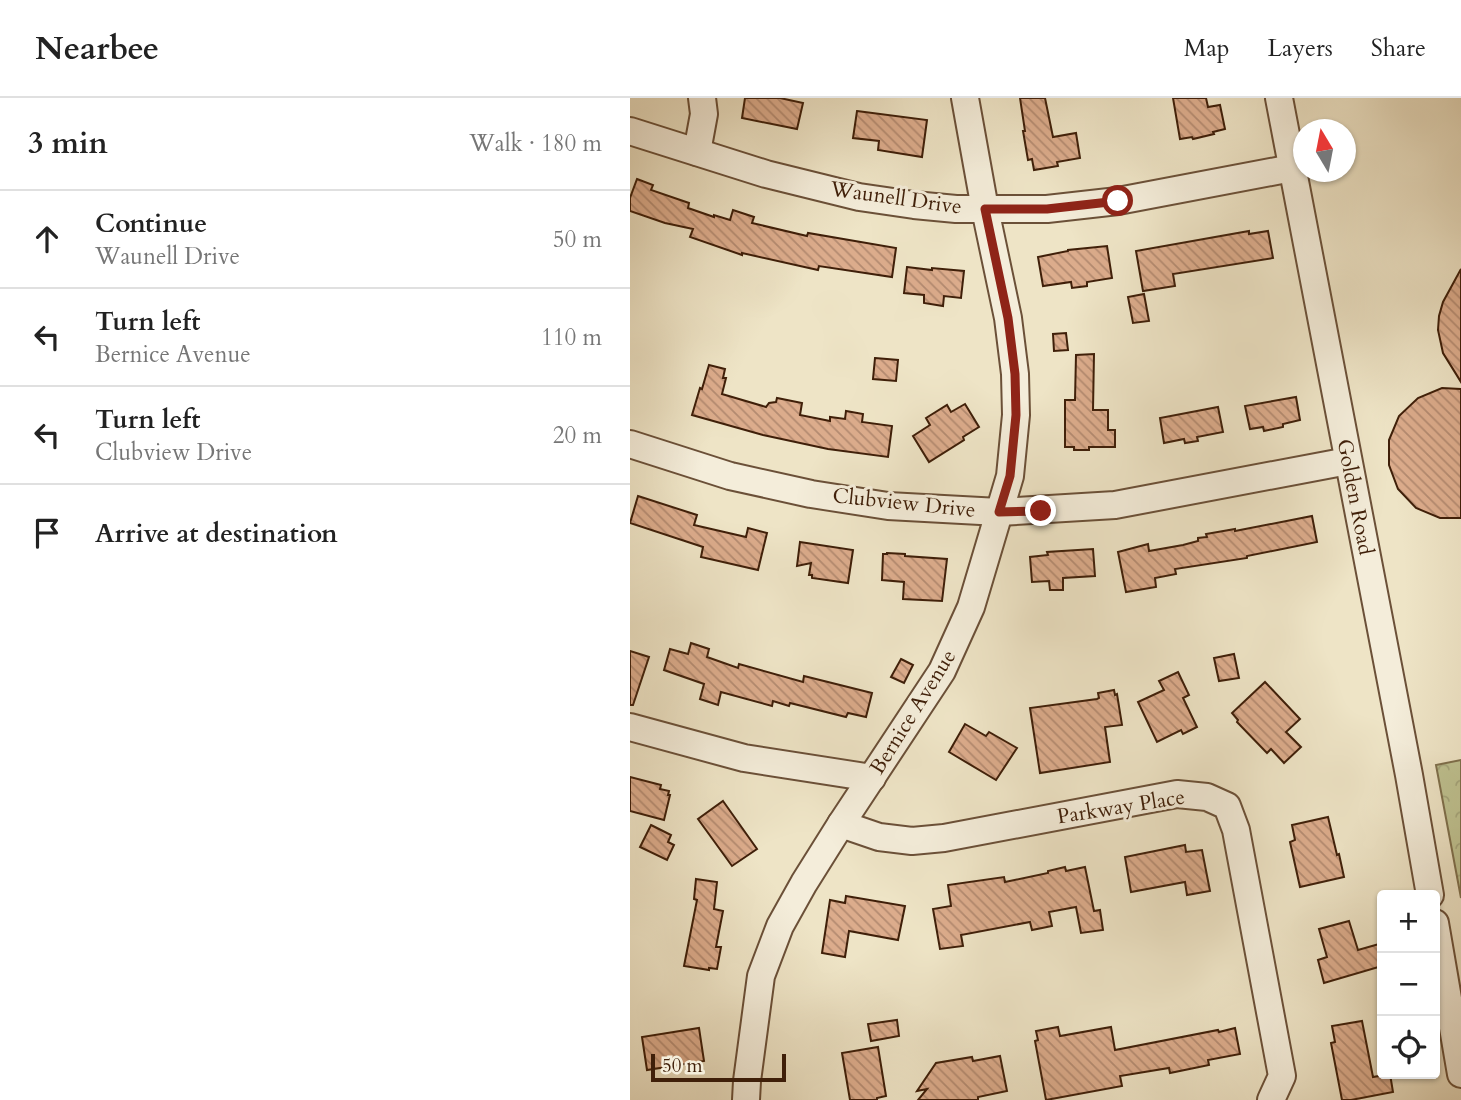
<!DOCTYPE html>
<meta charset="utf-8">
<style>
:root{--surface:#fff;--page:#f2f2f2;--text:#222;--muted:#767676;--line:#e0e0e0}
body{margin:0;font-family:Cardo,serif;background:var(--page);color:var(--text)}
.controls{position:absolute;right:21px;bottom:21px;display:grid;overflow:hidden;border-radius:7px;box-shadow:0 2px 5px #0004}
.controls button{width:63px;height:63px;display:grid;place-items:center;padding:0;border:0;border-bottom:2px solid var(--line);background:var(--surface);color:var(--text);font:35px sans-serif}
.compass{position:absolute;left:663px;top:21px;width:63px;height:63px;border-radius:50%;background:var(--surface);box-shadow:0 2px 5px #0004;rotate:350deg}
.scale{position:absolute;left:21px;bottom:18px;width:135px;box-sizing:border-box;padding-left:7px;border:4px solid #3f1f09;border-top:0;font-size:19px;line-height:24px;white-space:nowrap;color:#3f1f09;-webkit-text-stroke:5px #f4edda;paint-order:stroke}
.stop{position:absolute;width:21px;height:21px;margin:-16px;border:5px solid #8f2418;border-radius:50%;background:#fff}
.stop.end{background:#8f2418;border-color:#fff;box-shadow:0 2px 7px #0008}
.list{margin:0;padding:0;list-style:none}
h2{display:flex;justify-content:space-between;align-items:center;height:91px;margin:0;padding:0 28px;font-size:30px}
h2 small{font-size:23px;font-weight:400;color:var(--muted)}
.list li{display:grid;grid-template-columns:46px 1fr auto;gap:21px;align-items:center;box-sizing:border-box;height:98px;padding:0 28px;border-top:2px solid var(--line)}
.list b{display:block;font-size:26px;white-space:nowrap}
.list p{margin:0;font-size:23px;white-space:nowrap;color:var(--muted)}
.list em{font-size:23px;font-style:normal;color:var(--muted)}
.icon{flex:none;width:38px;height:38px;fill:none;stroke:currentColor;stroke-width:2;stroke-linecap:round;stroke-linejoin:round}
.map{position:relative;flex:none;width:831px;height:1002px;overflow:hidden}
header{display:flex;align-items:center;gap:42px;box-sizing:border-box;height:98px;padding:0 35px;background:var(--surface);border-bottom:2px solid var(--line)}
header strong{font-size:33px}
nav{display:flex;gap:38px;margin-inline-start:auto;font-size:24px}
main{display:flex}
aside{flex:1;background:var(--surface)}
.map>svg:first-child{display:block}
.forest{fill:url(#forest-crowns);stroke:#7f704d;stroke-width:2}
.building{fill:url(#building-back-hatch);stroke:#3f1f09;stroke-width:2}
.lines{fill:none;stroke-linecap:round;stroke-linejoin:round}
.minor-casing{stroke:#6b5038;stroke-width:30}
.minor{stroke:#f4edda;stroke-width:26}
.route{stroke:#8f2418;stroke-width:9}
.labels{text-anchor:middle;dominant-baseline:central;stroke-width:6;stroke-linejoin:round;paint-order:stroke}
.street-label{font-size:21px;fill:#3f1f09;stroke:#f4edda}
</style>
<header>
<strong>Nearbee</strong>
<nav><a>Map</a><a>Layers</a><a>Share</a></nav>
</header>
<main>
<aside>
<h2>3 min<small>Walk · 180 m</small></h2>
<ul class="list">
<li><svg class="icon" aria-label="ahead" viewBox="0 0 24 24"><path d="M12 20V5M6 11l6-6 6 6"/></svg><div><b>Continue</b><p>Waunell Drive</p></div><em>50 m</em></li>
<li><svg class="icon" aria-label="left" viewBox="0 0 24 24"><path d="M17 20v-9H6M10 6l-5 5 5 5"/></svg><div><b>Turn left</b><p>Bernice Avenue</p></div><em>110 m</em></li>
<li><svg class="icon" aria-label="left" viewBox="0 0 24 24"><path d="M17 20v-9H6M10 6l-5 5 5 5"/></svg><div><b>Turn left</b><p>Clubview Drive</p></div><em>20 m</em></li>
<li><svg class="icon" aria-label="arrive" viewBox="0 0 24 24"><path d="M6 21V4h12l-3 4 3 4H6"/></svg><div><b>Arrive at destination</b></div></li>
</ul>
</aside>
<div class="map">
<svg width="831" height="1002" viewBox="0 0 831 1002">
<defs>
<pattern id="forest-crowns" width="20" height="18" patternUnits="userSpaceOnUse" patternTransform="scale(1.75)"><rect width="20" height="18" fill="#bfc291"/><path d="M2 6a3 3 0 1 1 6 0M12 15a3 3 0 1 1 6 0" fill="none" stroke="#a5a67c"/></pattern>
<pattern id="building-back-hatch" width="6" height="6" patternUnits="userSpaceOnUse" patternTransform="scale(1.75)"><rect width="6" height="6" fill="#dcac8c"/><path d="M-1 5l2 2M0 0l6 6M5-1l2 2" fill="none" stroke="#b48b71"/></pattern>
</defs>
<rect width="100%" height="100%" fill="#eee4c6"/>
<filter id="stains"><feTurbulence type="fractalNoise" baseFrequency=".00286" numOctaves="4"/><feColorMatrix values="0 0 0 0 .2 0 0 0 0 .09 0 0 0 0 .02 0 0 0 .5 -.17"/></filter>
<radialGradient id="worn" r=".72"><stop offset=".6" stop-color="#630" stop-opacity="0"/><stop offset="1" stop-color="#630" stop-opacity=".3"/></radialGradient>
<polygon class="forest" points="831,662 831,800 806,667"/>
<g class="building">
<polygon points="115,0 150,0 173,5 167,31 112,20"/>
<polygon points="390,0 415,0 423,39 446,35 450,60 427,64 428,68 404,72 402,61 398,62 393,33 395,33"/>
<polygon points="543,0 576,0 578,9 590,7 595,31 583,34 584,36 563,41 562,39 550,41"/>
<polygon points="227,13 297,22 292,59 248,52 249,43 223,40"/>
<polygon points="7,81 23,87 21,92 59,105 58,110 84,119 84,117 100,122 103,112 124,119 122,125 177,138 178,135 266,150 262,179 189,168 188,172 112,155 112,157 60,139 63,131 35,125 0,113 0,100"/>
<polygon points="619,133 619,136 638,133 643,160 543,176 545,188 513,193 506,153"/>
<polygon points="477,148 482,180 457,184 457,188 442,190 441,184 413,188 408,159 438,153 438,152"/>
<polygon points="277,169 302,172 302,170 334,173 331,200 314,198 313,208 294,205 294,197 274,195"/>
<polygon points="831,171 831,284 813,255 808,232 809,218 813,204"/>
<polygon points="514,196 519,223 503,225 498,199"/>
<polygon points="436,235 438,252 424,253 423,236"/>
<polygon points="464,256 463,312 478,312 478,332 485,332 485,349 459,349 459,352 444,352 444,349 435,349 435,302 445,302 446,257"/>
<polygon points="245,260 268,262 266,283 243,281"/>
<polygon points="79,267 95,271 93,280 96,280 92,296 136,309 139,305 146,304 147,300 172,305 170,317 200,323 200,319 215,321 216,313 233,316 232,324 262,328 258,359 198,351 133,337 62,317 70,290 72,291"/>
<polygon points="812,290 831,291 831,420 810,420 786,410 768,391 759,367 759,342 769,318 788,300"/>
<polygon points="666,299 670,322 653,326 653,329 634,333 633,329 620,331 615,308"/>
<polygon points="335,306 349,329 333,339 334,342 299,364 283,338 300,327 296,320 317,307 321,314"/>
<polygon points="588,309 593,334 567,339 568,343 555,345 554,341 534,345 530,320"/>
<polygon points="8,398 67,417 64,427 116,439 118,430 137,435 128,472 71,459 73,449 0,425"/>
<polygon points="682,418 687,444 617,458 617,460 545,471 546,476 525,480 526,489 496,494 488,454 518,446 519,453 553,447 568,443 568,440 577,439 576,436 605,431 605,433"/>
<polygon points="170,444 223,452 218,485 182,480 182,477 179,477 181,465 167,468"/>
<polygon points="463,451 465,478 433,480 433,492 420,492 419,483 402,484 400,459 418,457 417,454"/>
<polygon points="257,455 275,456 275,458 317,461 312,503 273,501 274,484 252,482 253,456 257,456"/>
<polygon points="61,545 79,551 77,559 108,570 109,566 173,584 174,578 242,595 236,619 218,615 216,619 160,605 159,608 143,603 142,608 91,594 88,607 70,601 74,586 34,572 40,551 58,556"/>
<polygon points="0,553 19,559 3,607 0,607"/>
<polygon points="604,556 609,580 589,583 584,560"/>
<polygon points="271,561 283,567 274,585 261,579"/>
<polygon points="548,574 559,597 553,600 567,629 553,636 551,632 527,644 508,604 534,592 529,583"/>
<polygon points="635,584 670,621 656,634 671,649 654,665 641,651 637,655 607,624 608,622 602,615"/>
<polygon points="484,592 485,597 487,596 492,627 475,629 480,664 410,675 400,610 467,601 469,600 468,595"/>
<polygon points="335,626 356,638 359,634 387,650 366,682 319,654"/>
<polygon points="0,679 31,687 30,691 39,693 38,697 40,697 34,722 0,713"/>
<polygon points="93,703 127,751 102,768 68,721"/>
<polygon points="698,719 707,757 709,756 714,779 670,789 660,744 665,742 662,727"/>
<polygon points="21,727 41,737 38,744 44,747 37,762 10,749"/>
<polygon points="555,747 556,754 572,752 580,793 557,797 555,784 501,794 495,759"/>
<polygon points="435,769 436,773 455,769 464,813 470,812 473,832 451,835 446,809 419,814 422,828 402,832 400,824 331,837 333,848 310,851 303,811 321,808 318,787 374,779 375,784 418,775 418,773"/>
<polygon points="66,781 87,784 84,811 93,813 86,849 91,849 87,871 79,870 79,872 54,868 67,802 64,801"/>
<polygon points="216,798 275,808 268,842 219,833 215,859 192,855 200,802 215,805"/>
<polygon points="719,823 728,852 749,846 752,858 752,868 694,885 688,862 697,859 689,831"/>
<polygon points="267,922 269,938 241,943 238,926"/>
<polygon points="732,923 743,979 760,976 763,994 721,1002 712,1002 701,945 705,944 702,928"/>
<polygon points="428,929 430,938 481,929 485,952 588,932 589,934 605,930 610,956 578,962 579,967 540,975 539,970 490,978 492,988 416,1002 405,943 408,942 406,933"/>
<polygon points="69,930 74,963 17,972 12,939"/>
<polygon points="248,949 256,998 247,1000 247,1002 220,1002 212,955"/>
<polygon points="370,958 377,993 348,999 348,1002 288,1002 297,991 287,993 306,965 342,959 343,963"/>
</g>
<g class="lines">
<g class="minor-casing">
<g id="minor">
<polyline points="649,0 779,677 800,797"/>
<polyline points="0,33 136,76 229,99 284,107 326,111 417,111 488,103 662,70"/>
<polyline points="67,54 74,16 72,0"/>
<polyline points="0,346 100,378 181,396 258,408 369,414 485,407 718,363"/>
<polyline points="0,629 114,660 242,680"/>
<polyline points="211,726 249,739 282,743 314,740 547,696 577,699 597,708 606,732 652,978 641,1002"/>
<polyline points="805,825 831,976"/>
<polyline points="116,1002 117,983 131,878 150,828 174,785 211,726 312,573 341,509 380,378 386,317 385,276 378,220 355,111 335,0"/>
</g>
</g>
<use href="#minor" class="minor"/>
</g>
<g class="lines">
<polyline class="route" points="411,413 369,414 380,378 386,317 385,276 378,220 355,111 417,111 488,103"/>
</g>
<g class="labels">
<g class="street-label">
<text transform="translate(266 100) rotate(8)">Waunell Drive</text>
<text transform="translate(725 399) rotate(79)">Golden Road</text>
<text transform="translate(274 405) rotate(6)">Clubview Drive</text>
<text transform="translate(283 614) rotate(-58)">Bernice Avenue</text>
<text transform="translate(491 709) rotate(-9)">Parkway Place</text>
</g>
</g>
<rect width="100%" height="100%" filter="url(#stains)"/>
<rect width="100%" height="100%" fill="url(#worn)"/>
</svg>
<div class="controls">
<button>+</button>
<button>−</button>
<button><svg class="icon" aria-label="locate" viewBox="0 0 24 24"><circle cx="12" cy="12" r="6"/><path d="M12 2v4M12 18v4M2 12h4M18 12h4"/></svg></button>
</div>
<svg class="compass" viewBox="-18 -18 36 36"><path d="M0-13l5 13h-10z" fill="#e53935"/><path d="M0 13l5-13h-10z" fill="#767676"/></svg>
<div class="scale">50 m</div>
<div class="stop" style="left:488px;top:103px"></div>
<div class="stop end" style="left:411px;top:413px"></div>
</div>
</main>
